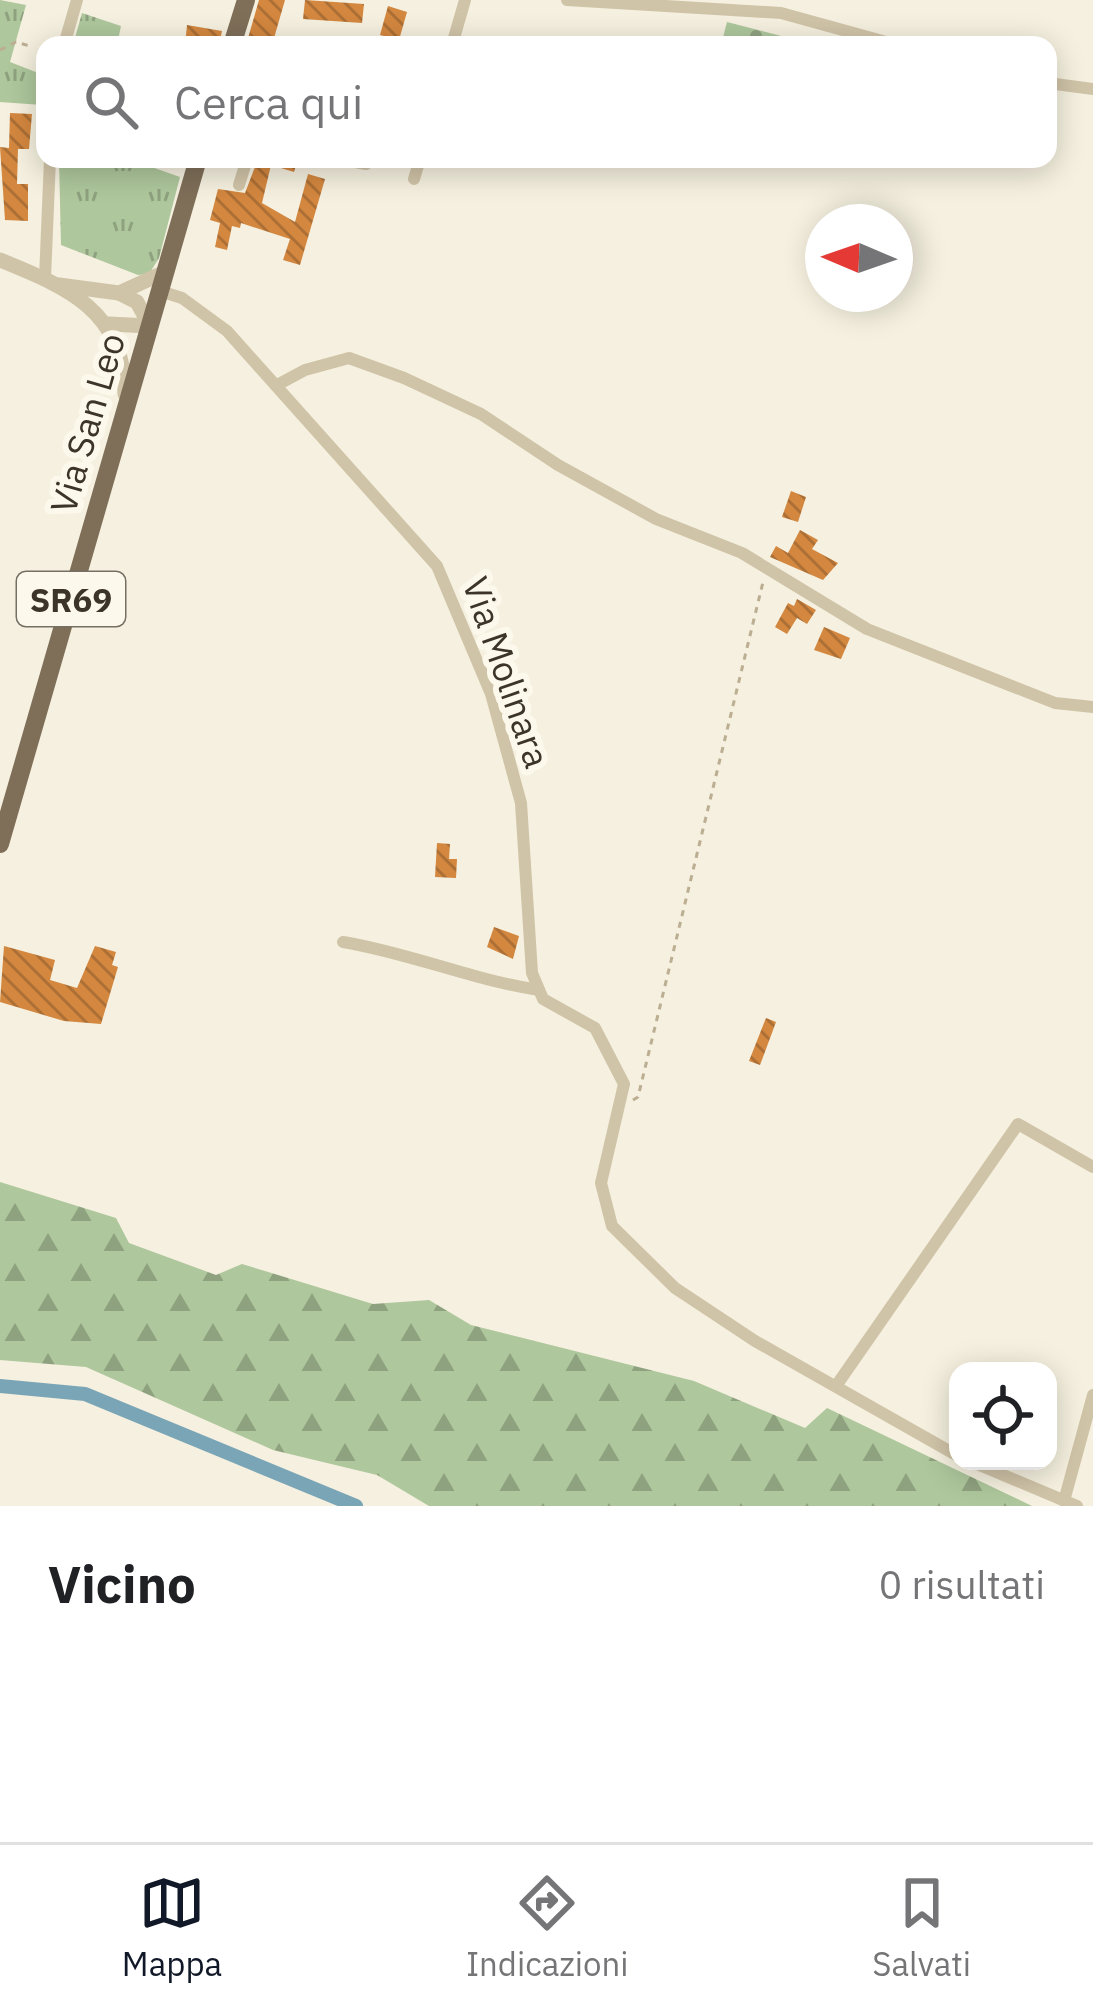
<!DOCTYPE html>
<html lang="it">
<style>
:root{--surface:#fff;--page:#f2f2f2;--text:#202124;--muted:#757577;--line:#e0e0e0;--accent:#111827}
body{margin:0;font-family:"IBM Plex Sans",sans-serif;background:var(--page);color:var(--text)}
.controls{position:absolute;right:36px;bottom:36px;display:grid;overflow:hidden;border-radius:24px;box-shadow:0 6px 30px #0003}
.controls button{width:108px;height:108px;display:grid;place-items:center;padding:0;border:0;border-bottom:3px solid var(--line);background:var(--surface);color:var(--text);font:60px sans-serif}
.compass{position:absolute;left:805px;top:204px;width:108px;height:108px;border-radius:50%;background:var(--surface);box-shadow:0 6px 30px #0003;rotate:272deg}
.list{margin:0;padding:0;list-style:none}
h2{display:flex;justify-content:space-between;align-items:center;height:156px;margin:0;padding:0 48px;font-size:51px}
h2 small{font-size:39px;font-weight:400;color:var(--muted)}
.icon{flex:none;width:66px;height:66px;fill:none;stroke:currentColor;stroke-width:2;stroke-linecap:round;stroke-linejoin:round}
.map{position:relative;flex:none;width:1093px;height:1506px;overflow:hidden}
.search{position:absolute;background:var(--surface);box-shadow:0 6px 30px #0003;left:36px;right:36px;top:36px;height:132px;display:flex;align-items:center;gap:30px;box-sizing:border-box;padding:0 42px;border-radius:24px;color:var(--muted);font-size:45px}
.sheet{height:336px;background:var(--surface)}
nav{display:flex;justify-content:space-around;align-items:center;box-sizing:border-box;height:168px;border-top:3px solid var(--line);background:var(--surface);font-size:33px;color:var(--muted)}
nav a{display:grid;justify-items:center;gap:6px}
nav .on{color:var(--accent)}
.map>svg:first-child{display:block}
.grass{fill:url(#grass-tufts)}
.forest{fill:url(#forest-firs)}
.cemetery{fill:url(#cemetery-stones)}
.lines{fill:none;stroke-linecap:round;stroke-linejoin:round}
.canal{stroke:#7aa5b6;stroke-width:14}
.building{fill:url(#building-back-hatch)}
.path{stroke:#bcae92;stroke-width:3;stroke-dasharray:6 6;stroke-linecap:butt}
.minor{stroke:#d0c4a8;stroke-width:12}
.tertiary{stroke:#d0c4a8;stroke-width:15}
.primary{stroke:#7f6f59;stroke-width:18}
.labels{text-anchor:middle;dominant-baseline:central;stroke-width:12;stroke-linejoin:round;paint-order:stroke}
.shield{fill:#fcf9ec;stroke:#766f64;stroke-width:3}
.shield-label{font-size:33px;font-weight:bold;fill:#3c3429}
.street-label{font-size:36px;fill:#3c3429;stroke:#fcf9ec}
</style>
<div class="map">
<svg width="1093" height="1506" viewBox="0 0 1093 1506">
<defs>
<pattern id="grass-tufts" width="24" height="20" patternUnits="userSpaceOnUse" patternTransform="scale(3)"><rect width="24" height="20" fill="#aec79c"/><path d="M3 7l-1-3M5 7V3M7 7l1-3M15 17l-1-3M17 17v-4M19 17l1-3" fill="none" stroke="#8fa27f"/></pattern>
<pattern id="forest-firs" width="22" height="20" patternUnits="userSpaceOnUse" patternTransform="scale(3)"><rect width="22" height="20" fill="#aec79c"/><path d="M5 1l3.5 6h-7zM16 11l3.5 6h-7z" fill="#8fa27f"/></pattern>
<pattern id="cemetery-stones" width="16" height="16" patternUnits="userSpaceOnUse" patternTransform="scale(3)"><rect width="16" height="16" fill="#aec79c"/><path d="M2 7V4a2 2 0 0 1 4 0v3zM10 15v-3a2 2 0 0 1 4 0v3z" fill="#8fa27f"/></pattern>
<pattern id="building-back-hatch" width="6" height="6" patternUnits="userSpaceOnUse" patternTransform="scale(3)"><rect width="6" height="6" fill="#d3873f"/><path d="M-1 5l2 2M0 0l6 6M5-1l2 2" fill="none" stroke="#ac6f35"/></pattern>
</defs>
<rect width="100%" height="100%" fill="#f5f0df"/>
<g class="grass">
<polygon points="0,0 26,5 10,62 41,74 42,105 0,102"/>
<polygon points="82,13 121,26 117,45 73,45"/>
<polygon points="59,159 129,159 180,177 159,258 149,274 138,275 61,245"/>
</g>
<polygon class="forest" points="0,1182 116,1218 129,1243 216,1275 242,1264 373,1304 429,1300 471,1325 694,1381 805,1428 827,1408 1032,1506 429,1506 377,1475 273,1450 86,1367 0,1360"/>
<polygon class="cemetery" points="727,22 816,45 721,45"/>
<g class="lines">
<polyline class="canal" points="0,1386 85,1394 356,1506"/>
</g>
<g class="building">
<polygon points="259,0 285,0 272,45 246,45"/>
<polygon points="305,0 364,4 362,23 303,19"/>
<polygon points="388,6 407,12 399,40 380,35"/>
<polygon points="187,25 222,31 219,45 185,45"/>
<polygon points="10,113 32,114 29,149 18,149 17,184 28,184 28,221 5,220 0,147 9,148"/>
<polygon points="258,159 298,159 294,172 271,165 262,203 295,222 308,174 325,179 300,265 283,260 290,239 241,223 240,228 232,226 227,250 215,247 220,223 210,220 218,189 245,193"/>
<polygon points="791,491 806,497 798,522 782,517"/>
<polygon points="800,530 818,540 812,549 838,563 823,580 770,557 776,546 788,553"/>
<polygon points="797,599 816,610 807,624 797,618 787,634 775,627 788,603 794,606"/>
<polygon points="824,627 850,638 841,659 814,650"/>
<polygon points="437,843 450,844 449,859 457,859 456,878 435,877"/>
<polygon points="494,927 519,936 513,959 487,947"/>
<polygon points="4,946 55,960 50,980 77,988 95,946 116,952 112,965 118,967 101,1024 64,1021 0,1002"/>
<polygon points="766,1018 776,1022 760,1065 749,1061"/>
</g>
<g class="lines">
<g class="path">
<polyline points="0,50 16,42 33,47"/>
<polyline points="633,1100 638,1097 763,582"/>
</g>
<g class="minor">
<polyline points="567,0 781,13 897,45"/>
<polyline points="64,45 77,0"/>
<polyline points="452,45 465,0"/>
<polyline points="1048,83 1093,89"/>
<polyline points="339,159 366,164"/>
<polyline points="414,179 420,159"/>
<polyline points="239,185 247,159"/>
<polyline points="45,278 50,159"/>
<polyline points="160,291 182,298 227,331 437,566 491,694 521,803 532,973 543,999 595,1028 624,1084 601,1183 612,1226 675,1288 755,1341 958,1456"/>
<polyline points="277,385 305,370 349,358 404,378 481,414 558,465 656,519 742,553 867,629 1055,703 1093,707"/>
<path d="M 343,942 C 410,953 472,980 539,990"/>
<polyline points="836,1386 1018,1124 1093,1167"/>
<polyline points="970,1461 1077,1506"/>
<polyline points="1064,1501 1093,1395"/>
</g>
<g class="tertiary">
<path d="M 0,260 C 69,288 124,311 125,394"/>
<polyline points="59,285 119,293 165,272"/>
<polyline points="109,324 150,326 137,302 119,293"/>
</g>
<g class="primary">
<polyline points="232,45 246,0"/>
<polyline points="0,844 198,159"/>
</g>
</g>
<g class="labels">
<rect class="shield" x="17" y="572" width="108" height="54" rx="9"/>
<g class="shield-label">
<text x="71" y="599">SR69</text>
</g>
<g class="street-label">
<text transform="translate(87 423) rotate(-74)">Via San Leo</text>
<text transform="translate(507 672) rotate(71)">Via Molinara</text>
</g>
</g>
</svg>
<div class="controls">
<button><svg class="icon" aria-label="locate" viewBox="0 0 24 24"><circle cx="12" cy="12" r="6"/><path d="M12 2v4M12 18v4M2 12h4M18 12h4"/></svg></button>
</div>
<svg class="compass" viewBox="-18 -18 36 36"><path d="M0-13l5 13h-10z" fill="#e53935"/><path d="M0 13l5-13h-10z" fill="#757577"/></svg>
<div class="search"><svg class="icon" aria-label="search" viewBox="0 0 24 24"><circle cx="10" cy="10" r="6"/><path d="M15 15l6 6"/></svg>Cerca qui</div>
</div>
<section class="sheet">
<h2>Vicino<small>0 risultati</small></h2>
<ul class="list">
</ul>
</section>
<nav>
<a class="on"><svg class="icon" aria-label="map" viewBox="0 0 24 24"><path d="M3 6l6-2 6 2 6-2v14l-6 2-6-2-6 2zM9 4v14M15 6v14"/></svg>Mappa</a>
<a><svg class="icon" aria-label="directions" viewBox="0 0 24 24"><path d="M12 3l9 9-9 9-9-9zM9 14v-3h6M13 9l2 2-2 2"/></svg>Indicazioni</a>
<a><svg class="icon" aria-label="saved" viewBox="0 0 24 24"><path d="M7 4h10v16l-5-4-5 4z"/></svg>Salvati</a>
</nav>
